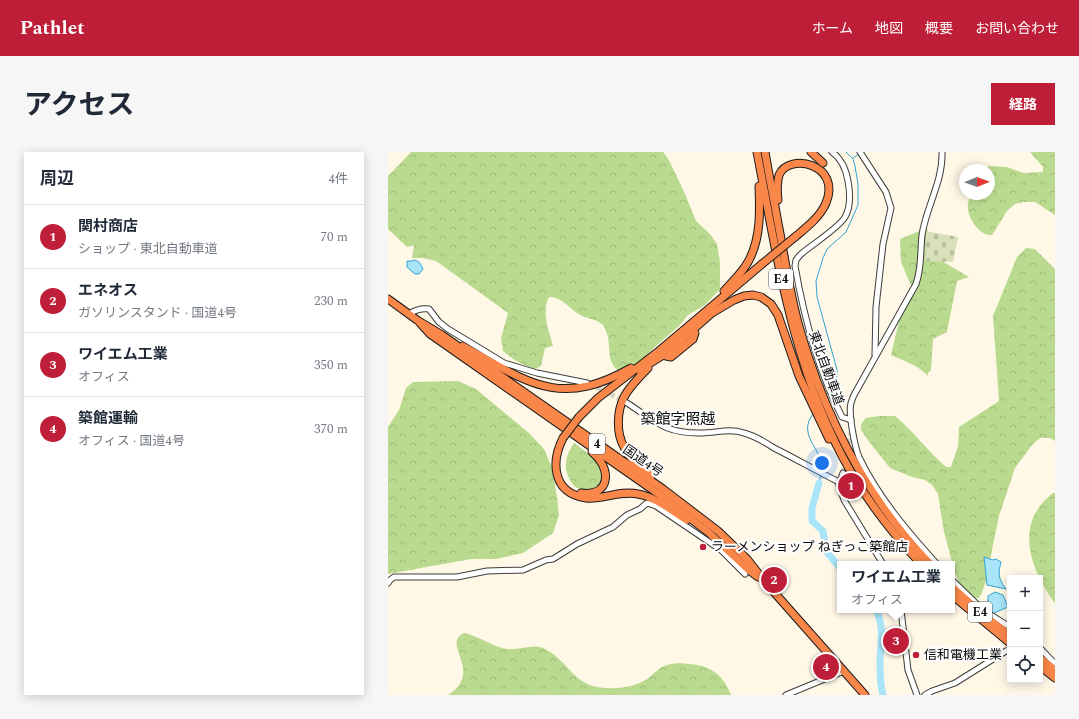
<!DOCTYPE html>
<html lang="ja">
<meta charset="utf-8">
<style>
:root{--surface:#fff;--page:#f6f6f7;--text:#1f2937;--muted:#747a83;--line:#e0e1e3;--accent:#be1e37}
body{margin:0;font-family:Spectral,"Noto Sans JP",serif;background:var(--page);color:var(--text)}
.controls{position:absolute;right:12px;bottom:12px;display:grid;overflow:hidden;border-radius:0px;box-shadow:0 2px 10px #0003}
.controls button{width:36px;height:36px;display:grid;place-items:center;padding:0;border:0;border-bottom:1px solid var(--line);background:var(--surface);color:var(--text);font:20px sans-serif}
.compass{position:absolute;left:571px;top:12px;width:36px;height:36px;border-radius:50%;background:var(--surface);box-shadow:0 2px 10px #0003;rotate:89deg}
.you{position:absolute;left:434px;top:311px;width:14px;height:14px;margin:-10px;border:3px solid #fff;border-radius:50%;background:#1a73e8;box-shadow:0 0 0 6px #1a73e833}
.badge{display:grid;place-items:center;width:26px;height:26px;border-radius:50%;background:var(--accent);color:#fff;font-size:13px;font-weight:700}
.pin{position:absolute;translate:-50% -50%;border:2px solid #fff;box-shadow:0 1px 4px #0006}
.popup{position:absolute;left:449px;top:409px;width:118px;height:52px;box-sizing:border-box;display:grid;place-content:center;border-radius:0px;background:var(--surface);filter:drop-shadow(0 1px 3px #0005);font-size:13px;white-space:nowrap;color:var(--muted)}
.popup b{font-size:15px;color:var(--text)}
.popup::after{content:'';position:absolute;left:50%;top:100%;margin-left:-8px;border:8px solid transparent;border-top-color:var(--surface)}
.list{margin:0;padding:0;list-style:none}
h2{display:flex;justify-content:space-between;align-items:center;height:52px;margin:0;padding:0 16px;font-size:17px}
h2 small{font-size:13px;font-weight:400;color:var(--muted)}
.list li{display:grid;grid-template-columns:26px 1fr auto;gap:12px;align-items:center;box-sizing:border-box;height:64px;padding:0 16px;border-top:1px solid var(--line)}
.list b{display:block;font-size:15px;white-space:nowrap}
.list p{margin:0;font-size:13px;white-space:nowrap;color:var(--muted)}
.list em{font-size:13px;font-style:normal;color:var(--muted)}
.icon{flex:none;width:22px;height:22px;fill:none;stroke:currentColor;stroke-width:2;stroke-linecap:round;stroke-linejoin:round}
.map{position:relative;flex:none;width:667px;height:543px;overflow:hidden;border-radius:0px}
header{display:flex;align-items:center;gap:24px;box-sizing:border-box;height:56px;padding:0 20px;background:var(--accent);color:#fff}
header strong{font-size:19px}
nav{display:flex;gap:22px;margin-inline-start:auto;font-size:14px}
.intro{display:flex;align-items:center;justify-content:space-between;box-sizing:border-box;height:96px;padding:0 24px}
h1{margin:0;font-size:28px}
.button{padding:10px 18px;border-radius:0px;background:var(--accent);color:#fff;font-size:14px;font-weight:700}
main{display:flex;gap:24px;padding:0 24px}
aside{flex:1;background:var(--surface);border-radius:0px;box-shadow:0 2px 10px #0003}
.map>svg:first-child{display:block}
.forest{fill:url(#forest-crowns)}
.cemetery{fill:url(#cemetery-stones)}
.water{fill:#aae4f8;stroke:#2ea3d2}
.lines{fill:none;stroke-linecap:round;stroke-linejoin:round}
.stream{stroke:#2ea3d2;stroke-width:1}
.river{stroke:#aae4f8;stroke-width:7}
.minor-tunnel{stroke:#dad4c6;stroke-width:5;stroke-dasharray:5 2.5;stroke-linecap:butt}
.minor-casing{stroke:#3d3d3d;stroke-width:7}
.highway-casing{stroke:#1b1b1b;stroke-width:9}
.minor{stroke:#fff;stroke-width:5}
.highway{stroke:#fa874a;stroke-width:7}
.highway-bridge-casing{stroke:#1b1b1b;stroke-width:9;stroke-linecap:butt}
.highway-bridge{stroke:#fa874a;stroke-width:7}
.poi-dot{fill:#be1e37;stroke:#fff;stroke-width:1.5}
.labels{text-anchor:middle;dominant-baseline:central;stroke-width:4;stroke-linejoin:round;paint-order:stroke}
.shield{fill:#fff;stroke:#545454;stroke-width:1}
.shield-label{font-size:12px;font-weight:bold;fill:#0a0a0a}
.street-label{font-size:13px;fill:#0a0a0a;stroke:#fff}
.poi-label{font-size:13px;fill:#0a0a0a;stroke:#fff;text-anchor:start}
.quarter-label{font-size:15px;fill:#0a0a0a;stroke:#fff}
</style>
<header>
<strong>Pathlet</strong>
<nav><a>ホーム</a><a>地図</a><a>概要</a><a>お問い合わせ</a></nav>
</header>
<div class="intro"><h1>アクセス</h1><a class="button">経路</a></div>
<main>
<aside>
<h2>周辺<small>4件</small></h2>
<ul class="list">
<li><span class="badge">1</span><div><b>関村商店</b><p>ショップ · 東北自動車道</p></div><em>70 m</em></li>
<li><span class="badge">2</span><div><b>エネオス</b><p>ガソリンスタンド · 国道4号</p></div><em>230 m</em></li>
<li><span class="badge">3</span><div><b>ワイエム工業</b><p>オフィス</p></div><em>350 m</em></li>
<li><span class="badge">4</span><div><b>築館運輸</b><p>オフィス · 国道4号</p></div><em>370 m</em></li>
</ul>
</aside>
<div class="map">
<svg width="667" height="543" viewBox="0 0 667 543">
<defs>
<pattern id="forest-crowns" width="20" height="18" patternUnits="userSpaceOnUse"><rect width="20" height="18" fill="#badb8f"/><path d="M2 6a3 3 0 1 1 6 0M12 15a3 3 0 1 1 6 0" fill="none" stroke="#9fbb7a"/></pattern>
<pattern id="cemetery-stones" width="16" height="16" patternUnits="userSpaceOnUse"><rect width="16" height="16" fill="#d8e0b9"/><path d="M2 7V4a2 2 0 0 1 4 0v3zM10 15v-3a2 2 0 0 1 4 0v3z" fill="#b8bf9e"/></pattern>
</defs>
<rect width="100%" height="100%" fill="#fff8e7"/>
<g class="forest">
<path d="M 23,0 L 275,0 L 281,8 L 297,42 L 308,69 L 322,82 L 329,92 L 332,110 L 332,137 L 317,153 L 300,163 L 291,174 L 269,193 L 261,201 L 251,216 L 236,222 C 215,212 225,196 218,179 C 218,178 216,174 215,173 C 209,167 199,167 192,163 C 182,157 174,145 161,145 C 153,160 161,179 165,194 L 157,196 L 153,214 L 147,217 C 135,213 125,208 115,199 L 113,186 L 120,161 L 48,109 L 35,106 L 24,106 L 26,93 L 19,95 L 0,77 L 0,24 Z"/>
<path d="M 642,0 L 667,0 L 667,63 L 647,50 L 636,50 L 627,52 L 619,59 L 604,83 C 592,84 582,69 580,58 C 579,53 581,47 583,42 L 601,42 L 601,18 L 597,18 L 601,14 L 619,15 L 636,21 L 655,20 L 655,15 Z"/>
<path d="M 539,76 L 547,105 L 581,125 L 569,129 L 559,180 L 545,187 L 543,218 L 540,221 L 540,224 C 530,213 516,209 503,203 L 511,169 L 524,136 L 513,110 L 512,87 Z"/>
<path d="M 638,96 L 647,97 L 667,117 L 667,289 L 662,286 L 652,286 L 644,293 L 627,316 L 611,364 L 597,432 L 593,443 L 590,446 L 585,446 L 574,437 L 567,421 L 556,380 L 550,342 L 544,333 L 537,328 L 524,325 L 502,316 L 482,291 L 473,278 L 473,272 L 478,266 L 491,264 L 507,264 C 525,279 540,299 558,315 L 563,315 L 570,294 L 571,275 L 611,249 L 605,164 L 629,105 Z"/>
<polygon points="70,229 88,237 141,281 156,297 164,316 169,345 171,363 165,381 135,401 108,407 83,407 0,422 0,275 11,258 18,236 25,230"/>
<path d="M 186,291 L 212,310 C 213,314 215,320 215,325 C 216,337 198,341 189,336 C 185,334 183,330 181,326 C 175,314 178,302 186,291 Z"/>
<path d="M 665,341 L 667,341 L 667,451 C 663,447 660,441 657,436 C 638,404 631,367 665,341 Z"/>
<path d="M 76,481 C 92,484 105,496 121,497 C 133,498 146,491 157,497 C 181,509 185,534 216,536 C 230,537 247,535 259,527 C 266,522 271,515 279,513 C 285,511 294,511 300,512 C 322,513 335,522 343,543 L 60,543 C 97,519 52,492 76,481 Z"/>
</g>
<polygon class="cemetery" points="538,79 570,85 565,110 537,109"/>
<g class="water">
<path d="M 25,108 C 32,109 32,111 35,117 L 31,122 L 27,122 L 19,115 L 19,109 L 25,109 Z"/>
<path d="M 596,405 L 605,408 L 608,407 L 613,410 C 610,422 610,426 618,437 L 599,433 Z"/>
<polygon points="607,440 615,443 620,455 606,461 600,457 600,444"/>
</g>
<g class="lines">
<g class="stream">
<polyline points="465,6 471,2"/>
<polyline points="443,238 448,233 449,218 429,145 428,129 435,106 439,97 458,80 470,53 470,32 467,14 465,7 458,0"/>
<path d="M 425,262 C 408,284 436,297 434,319"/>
<polyline points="431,331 433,323"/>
</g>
<g class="river">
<polyline points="431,331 424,356 424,369 435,379 438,399 452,416"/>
<path d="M 488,458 C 497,474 492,494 492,511 C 492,522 492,533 495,543"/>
</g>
<g class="minor-tunnel">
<polyline points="202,232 236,249"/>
<polyline points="455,321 464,277"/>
</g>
<g class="minor-casing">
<g id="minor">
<path d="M 444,0 C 454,7 458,17 460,29 C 462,40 463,55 457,65 C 452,75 422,94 412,103 L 408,108 L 407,114 C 416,166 430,218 454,265 L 463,268"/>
<polyline points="472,0 498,40 503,56 495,92 488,155 487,203"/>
<path d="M 21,162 C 27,158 33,156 41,157 L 51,170 L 60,177 L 116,211 L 149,221 L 199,231"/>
<path d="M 239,251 C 267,269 277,282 314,281 C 328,281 341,276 356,281 C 367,284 377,290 386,296 C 408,307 429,319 451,330"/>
<polyline points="455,321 451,333 456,348 495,412"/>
<path d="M 549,412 C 520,380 490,345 471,305 C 467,295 460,262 463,251 C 464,248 465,245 466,243 L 528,132 C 534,115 532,101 534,83 C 538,55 555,30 554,0"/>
<polyline points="564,428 596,459 622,475"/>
<polyline points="0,431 2,428 6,425 69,425 99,419 135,418 158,408 165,407 189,392 225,375 239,363 252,357 259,351 268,354 333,398 357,422"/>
<polyline points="513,458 520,518 529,543"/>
<polyline points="652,496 667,512"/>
<polyline points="398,543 456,519"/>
<polyline points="537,543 544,539 567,531 618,499"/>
</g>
</g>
<g class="highway-casing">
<g id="highway">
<path d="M 369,0 C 390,110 406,222 463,320 C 483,354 507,384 533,412"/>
<path d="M 377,0 C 381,24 386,48 390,71 C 397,107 402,144 412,178 C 437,265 479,346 542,412"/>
<polyline points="423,0 435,11"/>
<path d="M 390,48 C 389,40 389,31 391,23 C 401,0 454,12 438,51 C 432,65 419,75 407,85"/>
<path d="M 336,139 C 344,130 354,121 360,110 C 373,87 372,59 371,34"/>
<polyline points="0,147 29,168 54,183 275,337 330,379 359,407 377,430 477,543"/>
<polyline points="324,161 346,148 356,144 365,143 373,145 383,152 390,163 411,224 441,287"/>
<polyline points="32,171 42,182 272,343 320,380 362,419 370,425"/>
<path d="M 75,194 C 139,230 171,257 243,216"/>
<polyline points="278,204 283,205 305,187 307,181"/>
<path d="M 260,216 C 251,225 242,234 236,245 C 229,259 228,281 236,295 C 241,307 253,316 263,324"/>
<polyline points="251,218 277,202 326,159"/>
<polyline points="191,265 210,246 271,199 374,112"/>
<path d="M 175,286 C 163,310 164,341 198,346 C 215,348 232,338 250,342 C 268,345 284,359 299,368"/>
<path d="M 193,341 C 223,345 224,316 204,300"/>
<polyline points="564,435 598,465 622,483"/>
<polyline points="564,443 622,491"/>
<polyline points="652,506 667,518"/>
<polyline points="652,514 667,526"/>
</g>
</g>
<use href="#minor" class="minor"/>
<use href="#highway" class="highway"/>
<g class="highway-bridge-casing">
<g id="highway-bridge">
<polyline points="374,112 407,85"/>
<polyline points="175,286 191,265"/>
</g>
</g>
<use href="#highway-bridge" class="highway-bridge"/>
</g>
<g class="poi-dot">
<circle cx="315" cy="395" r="4"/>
<circle cx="528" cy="503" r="4"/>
</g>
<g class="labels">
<g class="shield">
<rect x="381" y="117" width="24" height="20" rx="3"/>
<rect x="201" y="282" width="16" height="20" rx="3"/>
<rect x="580" y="450" width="24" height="20" rx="3"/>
</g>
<g class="shield-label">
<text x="393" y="127">E4</text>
<text x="209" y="292">4</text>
<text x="592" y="460">E4</text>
</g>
<g class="street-label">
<text transform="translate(438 216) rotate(70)">東北自動車道</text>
<text transform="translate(255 309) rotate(34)">国道4号</text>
</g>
<g class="poi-label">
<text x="323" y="395">ラーメンショップ ねぎっこ築館店</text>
<text x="536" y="503">信和電機工業</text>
</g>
<g class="quarter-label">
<text x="290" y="267">築館字照越</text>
</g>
</g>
</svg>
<div class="controls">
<button>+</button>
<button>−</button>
<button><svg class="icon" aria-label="locate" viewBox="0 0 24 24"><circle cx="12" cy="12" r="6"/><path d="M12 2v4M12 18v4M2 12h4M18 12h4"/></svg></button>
</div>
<svg class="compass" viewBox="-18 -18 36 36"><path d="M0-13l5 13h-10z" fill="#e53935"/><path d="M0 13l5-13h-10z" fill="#747a83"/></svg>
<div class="you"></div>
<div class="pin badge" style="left:463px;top:334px">1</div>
<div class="pin badge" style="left:386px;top:428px">2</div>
<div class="pin badge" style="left:508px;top:489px">3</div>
<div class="popup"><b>ワイエム工業</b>オフィス</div>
<div class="pin badge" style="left:438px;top:515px">4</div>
</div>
</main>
